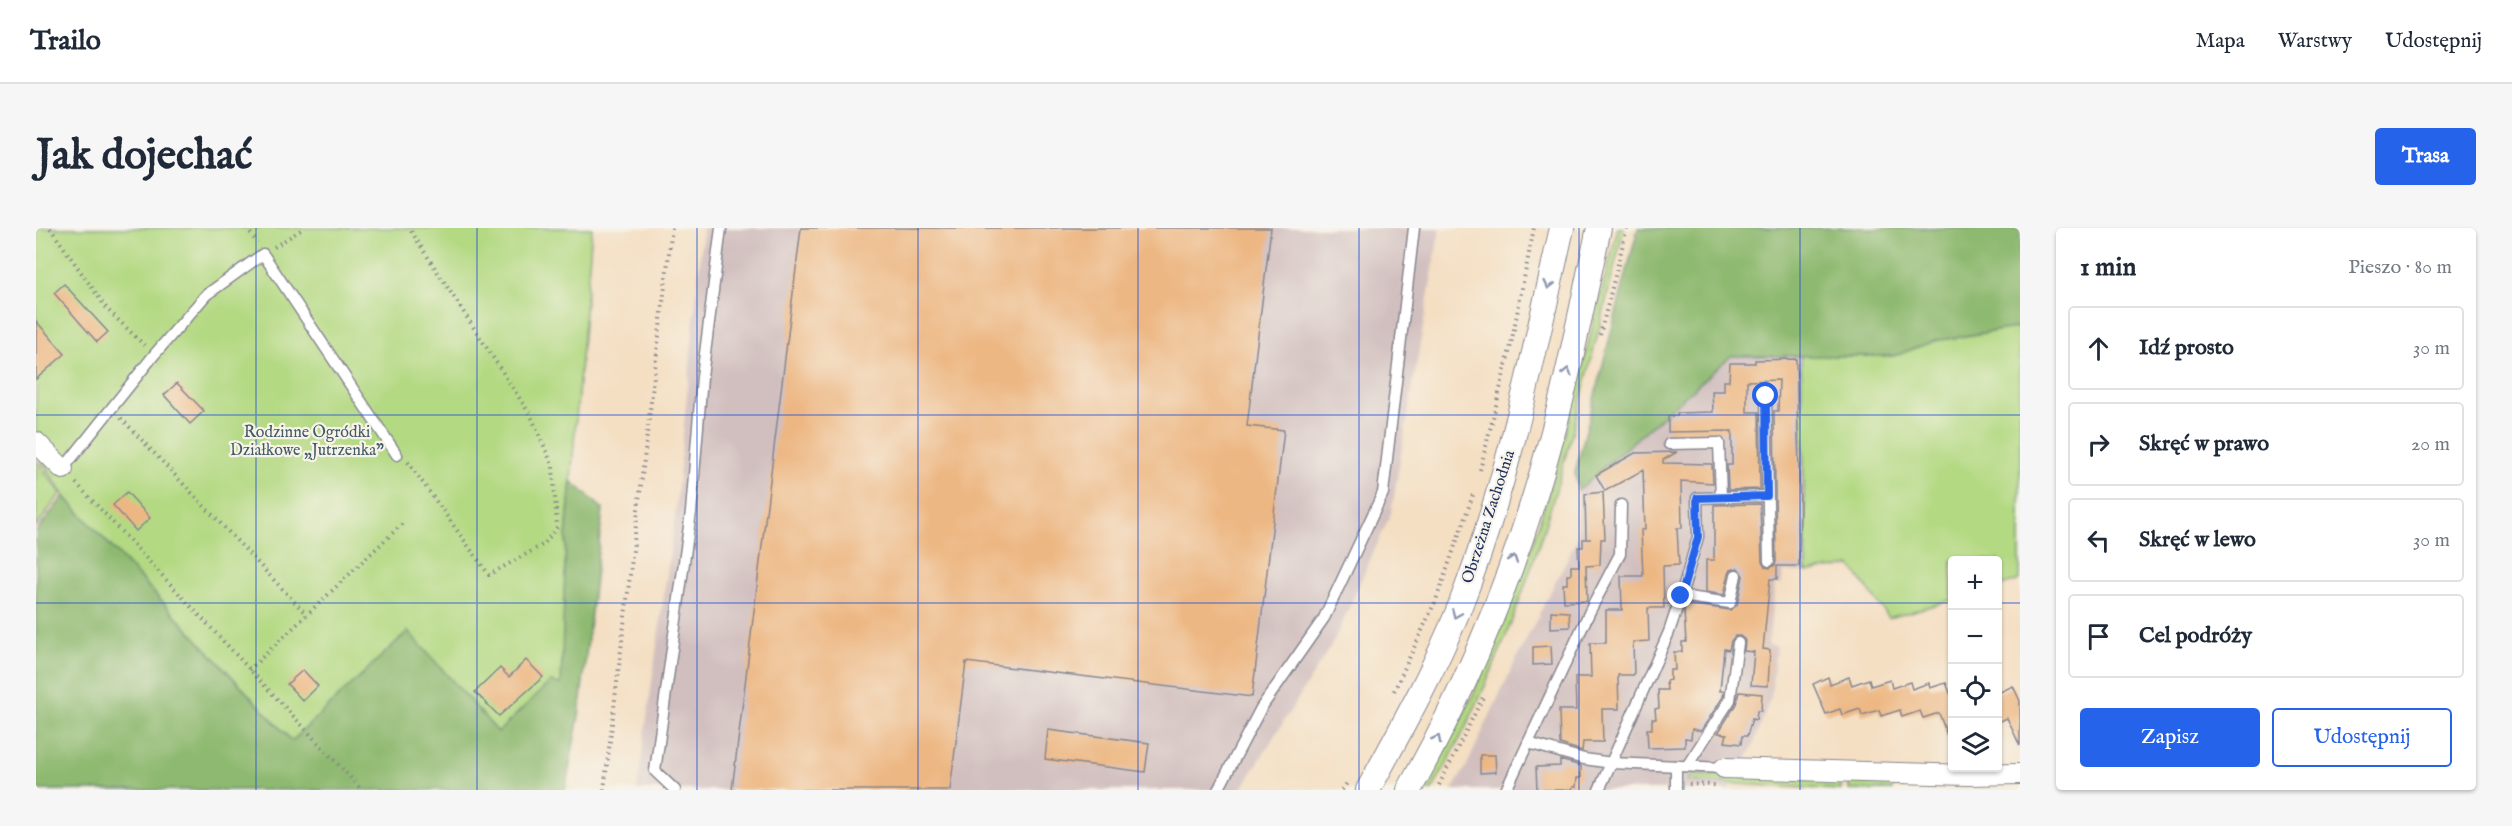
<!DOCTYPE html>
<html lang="pl">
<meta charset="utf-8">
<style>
:root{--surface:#fff;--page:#f6f6f7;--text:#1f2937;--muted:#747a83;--line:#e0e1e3;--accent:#2563eb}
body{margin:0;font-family:"IM FELL English",serif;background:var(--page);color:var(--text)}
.controls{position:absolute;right:18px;bottom:18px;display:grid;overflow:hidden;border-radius:6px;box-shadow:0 2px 4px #0004}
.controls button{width:54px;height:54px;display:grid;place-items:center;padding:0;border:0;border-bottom:2px solid var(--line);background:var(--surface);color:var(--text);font:30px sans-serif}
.stop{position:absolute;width:18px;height:18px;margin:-14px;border:4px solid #2563eb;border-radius:50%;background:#fff}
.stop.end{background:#2563eb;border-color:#fff;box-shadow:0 2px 6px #0008}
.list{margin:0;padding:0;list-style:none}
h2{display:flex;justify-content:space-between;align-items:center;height:78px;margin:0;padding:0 24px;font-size:26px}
h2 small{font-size:20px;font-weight:400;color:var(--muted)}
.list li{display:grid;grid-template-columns:39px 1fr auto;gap:18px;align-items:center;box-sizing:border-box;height:84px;margin:0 12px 12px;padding:0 12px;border:2px solid var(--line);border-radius:6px}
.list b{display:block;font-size:22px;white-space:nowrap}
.list em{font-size:20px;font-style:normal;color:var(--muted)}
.actions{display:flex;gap:12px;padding:18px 24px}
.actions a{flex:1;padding:14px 0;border:2px solid var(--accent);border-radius:6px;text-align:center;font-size:21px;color:var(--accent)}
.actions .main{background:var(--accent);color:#fff}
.icon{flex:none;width:33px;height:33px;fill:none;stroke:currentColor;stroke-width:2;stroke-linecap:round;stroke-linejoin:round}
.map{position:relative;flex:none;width:1984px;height:562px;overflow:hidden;border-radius:6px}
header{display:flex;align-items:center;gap:36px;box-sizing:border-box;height:84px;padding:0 30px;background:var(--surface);border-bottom:2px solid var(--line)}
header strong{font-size:28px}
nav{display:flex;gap:33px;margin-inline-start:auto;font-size:21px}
.intro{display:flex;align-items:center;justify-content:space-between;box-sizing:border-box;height:144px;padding:0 36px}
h1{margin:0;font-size:42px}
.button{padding:15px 27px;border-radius:6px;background:var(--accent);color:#fff;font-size:21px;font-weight:700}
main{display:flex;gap:36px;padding:0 36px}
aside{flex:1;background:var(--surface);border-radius:6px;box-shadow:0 2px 4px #0004}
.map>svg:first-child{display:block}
.industrial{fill:#d1bfbf}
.green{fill:#b3d982;stroke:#678470;stroke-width:1.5}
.forest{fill:#8eb970;stroke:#547467;stroke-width:1.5}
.building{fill:#edb783}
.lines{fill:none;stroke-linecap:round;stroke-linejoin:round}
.service-casing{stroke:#888790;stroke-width:13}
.minor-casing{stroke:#888790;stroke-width:22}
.tertiary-casing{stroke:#888790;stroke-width:26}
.path{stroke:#888790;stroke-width:4;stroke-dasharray:1.5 4.5;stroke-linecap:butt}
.service{stroke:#fff;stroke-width:10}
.minor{stroke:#fff;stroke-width:20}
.tertiary{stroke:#fff;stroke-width:24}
.oneway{stroke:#8d97ae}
.route{stroke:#2563eb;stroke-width:8}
.grid{fill:none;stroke:#1d4ed8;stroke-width:1.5;stroke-opacity:0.55}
.labels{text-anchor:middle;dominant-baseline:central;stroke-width:4.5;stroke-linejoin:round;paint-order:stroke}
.park-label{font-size:16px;fill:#415a67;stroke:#f7f3e8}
.street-label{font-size:16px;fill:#1b2f5e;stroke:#f7f3e8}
</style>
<header>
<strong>Trailo</strong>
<nav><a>Mapa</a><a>Warstwy</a><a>Udostępnij</a></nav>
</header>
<div class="intro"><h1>Jak dojechać</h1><a class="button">Trasa</a></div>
<main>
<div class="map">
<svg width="1984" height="562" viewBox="0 0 1984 562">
<rect width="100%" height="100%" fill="#f7f3e8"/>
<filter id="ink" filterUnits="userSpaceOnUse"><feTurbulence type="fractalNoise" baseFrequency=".0167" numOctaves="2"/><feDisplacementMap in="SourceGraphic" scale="12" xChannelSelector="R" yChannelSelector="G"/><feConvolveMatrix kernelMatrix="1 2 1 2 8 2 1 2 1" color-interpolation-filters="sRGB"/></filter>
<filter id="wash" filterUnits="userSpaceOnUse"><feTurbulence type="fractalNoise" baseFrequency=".008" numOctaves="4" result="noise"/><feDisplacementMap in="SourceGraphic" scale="24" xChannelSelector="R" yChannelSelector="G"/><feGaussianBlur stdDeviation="1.35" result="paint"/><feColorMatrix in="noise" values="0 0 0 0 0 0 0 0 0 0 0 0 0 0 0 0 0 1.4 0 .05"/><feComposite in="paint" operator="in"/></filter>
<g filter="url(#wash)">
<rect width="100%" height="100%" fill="#f4dfc3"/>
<g class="industrial">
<polygon points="667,0 1404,0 1355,285 1299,411 1205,562 601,562 640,280"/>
<polygon points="1765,127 1770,344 1747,344 1745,357 1739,356 1732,417 1740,418 1735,469 1716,520 1693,562 1416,562 1431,537 1475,442 1542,309 1542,262 1695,128"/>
</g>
<g class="green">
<polygon points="0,0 556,0 530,310 526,457 514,455 462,504 372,403 256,513 28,268 0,224"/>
<path d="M 1582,0 L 1588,0 C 1540,192 1497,389 1396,562 L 1388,562 L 1436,470 L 1493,327 L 1521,238 Z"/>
<polygon points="1984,99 1984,352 1962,359 1962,332 1916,332 1916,372 1853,390 1815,338 1770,344 1765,127 1858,128 1898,113"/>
<polygon points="0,232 25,265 0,299"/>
<polygon points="1661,547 1804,552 1805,562 1651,553 1655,548"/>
<polygon points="1813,554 1856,556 1856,562 1813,562"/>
</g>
<g class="forest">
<polygon points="1602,0 1984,0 1984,99 1898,113 1858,128 1695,128 1542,262 1539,245"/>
<polygon points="535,253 567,281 543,488 529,562 0,562 0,304 28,268 256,513 372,403 462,504 514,454 525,456 530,310"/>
</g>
<g id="blocks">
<g class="building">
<polygon points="765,0 1235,0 1211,198 1248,202 1216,469 930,434 914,562 696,562"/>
<polygon points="28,56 72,104 61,114 18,65"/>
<polygon points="0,93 29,126 0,151"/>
<polygon points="1760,131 1764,278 1763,338 1741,338 1741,351 1734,351 1727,421 1734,422 1732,458 1715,457 1718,424 1708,423 1709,412 1704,408 1699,408 1695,413 1693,422 1688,421 1684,463 1688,463 1687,469 1665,503 1656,501 1655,511 1649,510 1649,519 1612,520 1611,501 1616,501 1616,491 1620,491 1619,481 1623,480 1622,462 1631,462 1630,453 1634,452 1634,442 1639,442 1638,424 1646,424 1646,414 1650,414 1648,383 1650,376 1694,382 1701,377 1707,348 1702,340 1694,342 1688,367 1670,364 1670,332 1678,332 1678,277 1724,276 1726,334 1729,339 1734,340 1739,337 1740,333 1738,183 1742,183 1743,152 1711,153 1711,184 1723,184 1724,261 1692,262 1691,237 1696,237 1696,203 1632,204 1632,188 1641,188 1641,185 1677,184 1676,163 1688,163 1688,153 1693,153 1694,135 1719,135 1719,132"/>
<polygon points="141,155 168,183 154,196 128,167"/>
<polygon points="1641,224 1627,232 1627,235 1676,236 1677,255 1645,253 1646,300 1641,300 1643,337 1627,338 1628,380 1612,380 1613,413 1597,414 1598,447 1582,447 1583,481 1566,481 1567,514 1547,514 1546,523 1524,516 1523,482 1540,482 1539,449 1555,449 1554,415 1570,415 1570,382 1586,382 1585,348 1607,348 1605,302 1609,301 1607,242 1569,263 1560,247 1599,225"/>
<polygon points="91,264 114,290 100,303 77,277"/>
<polygon points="1567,264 1569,311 1565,311 1564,337 1550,338 1551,373 1528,374 1527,356 1531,356 1531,347 1535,347 1535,338 1543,338 1542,319 1547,319 1547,311 1555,311 1550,311 1549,266"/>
<polygon points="1515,383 1533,384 1534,399 1515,400"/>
<polygon points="1515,418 1516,436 1497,437 1497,419"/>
<polygon points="490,432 507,449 463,488 439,464 464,440 473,449"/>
<polygon points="267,442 282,458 267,473 251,456"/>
<polygon points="1792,449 1794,456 1813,449 1816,457 1833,451 1835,458 1854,452 1856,460 1874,454 1876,461 1893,455 1894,460 1910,455 1917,472 1917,516 1914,516 1903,485 1887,490 1884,483 1866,489 1864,482 1845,488 1843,482 1826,487 1824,481 1806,487 1804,481 1790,486 1777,456"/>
<polygon points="1977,458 1984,473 1984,518 1971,490 1962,494 1962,465"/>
<polygon points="1703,464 1726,466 1725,483 1721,483 1720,492 1716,491 1711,508 1706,508 1705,516 1689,514 1691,506 1682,505 1700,476"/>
<polygon points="1012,502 1113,515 1109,544 1009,531"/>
<polygon points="1444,527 1459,527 1460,544 1444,545"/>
<polygon points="1524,532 1545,538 1545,550 1541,550 1540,559 1537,559 1536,562 1501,562 1500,539 1524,538"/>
</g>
</g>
</g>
<g filter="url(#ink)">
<use href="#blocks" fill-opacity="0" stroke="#888790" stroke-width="1.5"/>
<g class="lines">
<g class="service-casing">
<g id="service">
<polyline points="1730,168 1733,333"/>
<polyline points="1633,216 1683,215 1685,269"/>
<polyline points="27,241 118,127 170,67 227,26 361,227"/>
<polyline points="1645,368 1694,375 1700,347"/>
<polyline points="1492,515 1548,531 1576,535 1688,540"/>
<polyline points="1640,538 1640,562"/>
<polyline points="1651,538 1694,472 1702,415"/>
<polyline points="639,562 619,543 655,284 666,149 685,0"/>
<polyline points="1182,562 1225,480 1288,390 1347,265 1378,0"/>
<polyline points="1470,562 1554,383 1584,326 1585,277"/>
<polyline points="1563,562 1633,404 1645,368 1662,309 1661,270 1731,268"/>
</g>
</g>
<g class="minor-casing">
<g id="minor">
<polyline points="0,214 27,241"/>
<polyline points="1688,540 1932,547 1984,546"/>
</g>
</g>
<g class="tertiary-casing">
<g id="tertiary">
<path d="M 1332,562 C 1364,503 1397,445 1422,383 C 1471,260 1497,129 1526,0"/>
<path d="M 1373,562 C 1436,450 1484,329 1517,204 C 1535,137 1548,68 1563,0"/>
</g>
</g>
<g class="path">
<polyline points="14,0 71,81 109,118"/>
<polyline points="211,0 221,15"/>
<polyline points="238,19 268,0"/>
<polyline points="1564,107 1591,0"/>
<polyline points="85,190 270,386"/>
<polyline points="372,234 453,347 508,316 521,299 517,239 495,188 373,0"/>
<polyline points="1444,242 1474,121 1498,0"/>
<polyline points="40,255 326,562"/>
<polyline points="213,442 367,295"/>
<polyline points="1358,463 1400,372 1438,264"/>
<polyline points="1653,556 1679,557"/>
<polyline points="1403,557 1448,467"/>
<polyline points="568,562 636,0"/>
<polyline points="1306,562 1311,555"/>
</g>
<use href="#service" class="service"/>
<use href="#minor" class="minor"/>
<use href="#tertiary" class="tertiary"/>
</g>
<defs><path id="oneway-chevron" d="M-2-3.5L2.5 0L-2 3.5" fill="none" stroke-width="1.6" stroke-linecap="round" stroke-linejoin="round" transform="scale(1.5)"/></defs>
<g class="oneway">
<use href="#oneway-chevron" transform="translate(1513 57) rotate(103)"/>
<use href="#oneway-chevron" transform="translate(1531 144) rotate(-77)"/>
<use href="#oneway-chevron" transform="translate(1477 331) rotate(-71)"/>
<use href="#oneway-chevron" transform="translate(1420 386) rotate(113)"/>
<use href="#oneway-chevron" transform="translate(1401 511) rotate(-63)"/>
</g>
</g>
<g class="lines" filter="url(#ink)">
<polyline class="route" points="1645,368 1662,309 1661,270 1731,268 1730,168"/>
</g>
<path class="grid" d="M 220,0 L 220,562M 441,0 L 441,562M 661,0 L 661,562M 882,0 L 882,562M 1102,0 L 1102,562M 1323,0 L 1323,562M 1543,0 L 1543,562M 1764,0 L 1764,562M 0,187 L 1984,187M 0,375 L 1916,375M 1962,375 L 1984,375"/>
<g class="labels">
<g class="park-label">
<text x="271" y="205">Rodzinne Ogródki<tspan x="271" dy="18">Działkowe „Jutrzenka”</tspan></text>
</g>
<g class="street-label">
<text transform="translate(1453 289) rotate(-72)">Obrzeżna Zachodnia</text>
</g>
</g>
</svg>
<div class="controls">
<button>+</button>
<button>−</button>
<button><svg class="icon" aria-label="locate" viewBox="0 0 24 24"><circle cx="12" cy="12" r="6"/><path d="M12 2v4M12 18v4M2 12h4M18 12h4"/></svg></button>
<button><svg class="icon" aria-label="layers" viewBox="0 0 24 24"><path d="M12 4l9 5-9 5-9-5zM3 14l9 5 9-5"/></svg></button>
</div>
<div class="stop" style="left:1730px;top:168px"></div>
<div class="stop end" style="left:1645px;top:368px"></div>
</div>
<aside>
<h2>1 min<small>Pieszo · 80 m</small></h2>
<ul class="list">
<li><svg class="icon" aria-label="ahead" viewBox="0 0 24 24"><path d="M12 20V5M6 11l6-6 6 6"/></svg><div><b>Idź prosto</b></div><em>30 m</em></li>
<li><svg class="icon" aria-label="right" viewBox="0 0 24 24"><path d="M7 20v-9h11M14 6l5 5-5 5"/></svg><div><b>Skręć w prawo</b></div><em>20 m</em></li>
<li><svg class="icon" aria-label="left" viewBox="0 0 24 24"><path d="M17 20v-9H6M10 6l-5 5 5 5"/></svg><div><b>Skręć w lewo</b></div><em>30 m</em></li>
<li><svg class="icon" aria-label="arrive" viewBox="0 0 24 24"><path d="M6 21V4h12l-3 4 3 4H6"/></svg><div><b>Cel podróży</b></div></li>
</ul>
<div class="actions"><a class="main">Zapisz</a><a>Udostępnij</a></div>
</aside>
</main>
